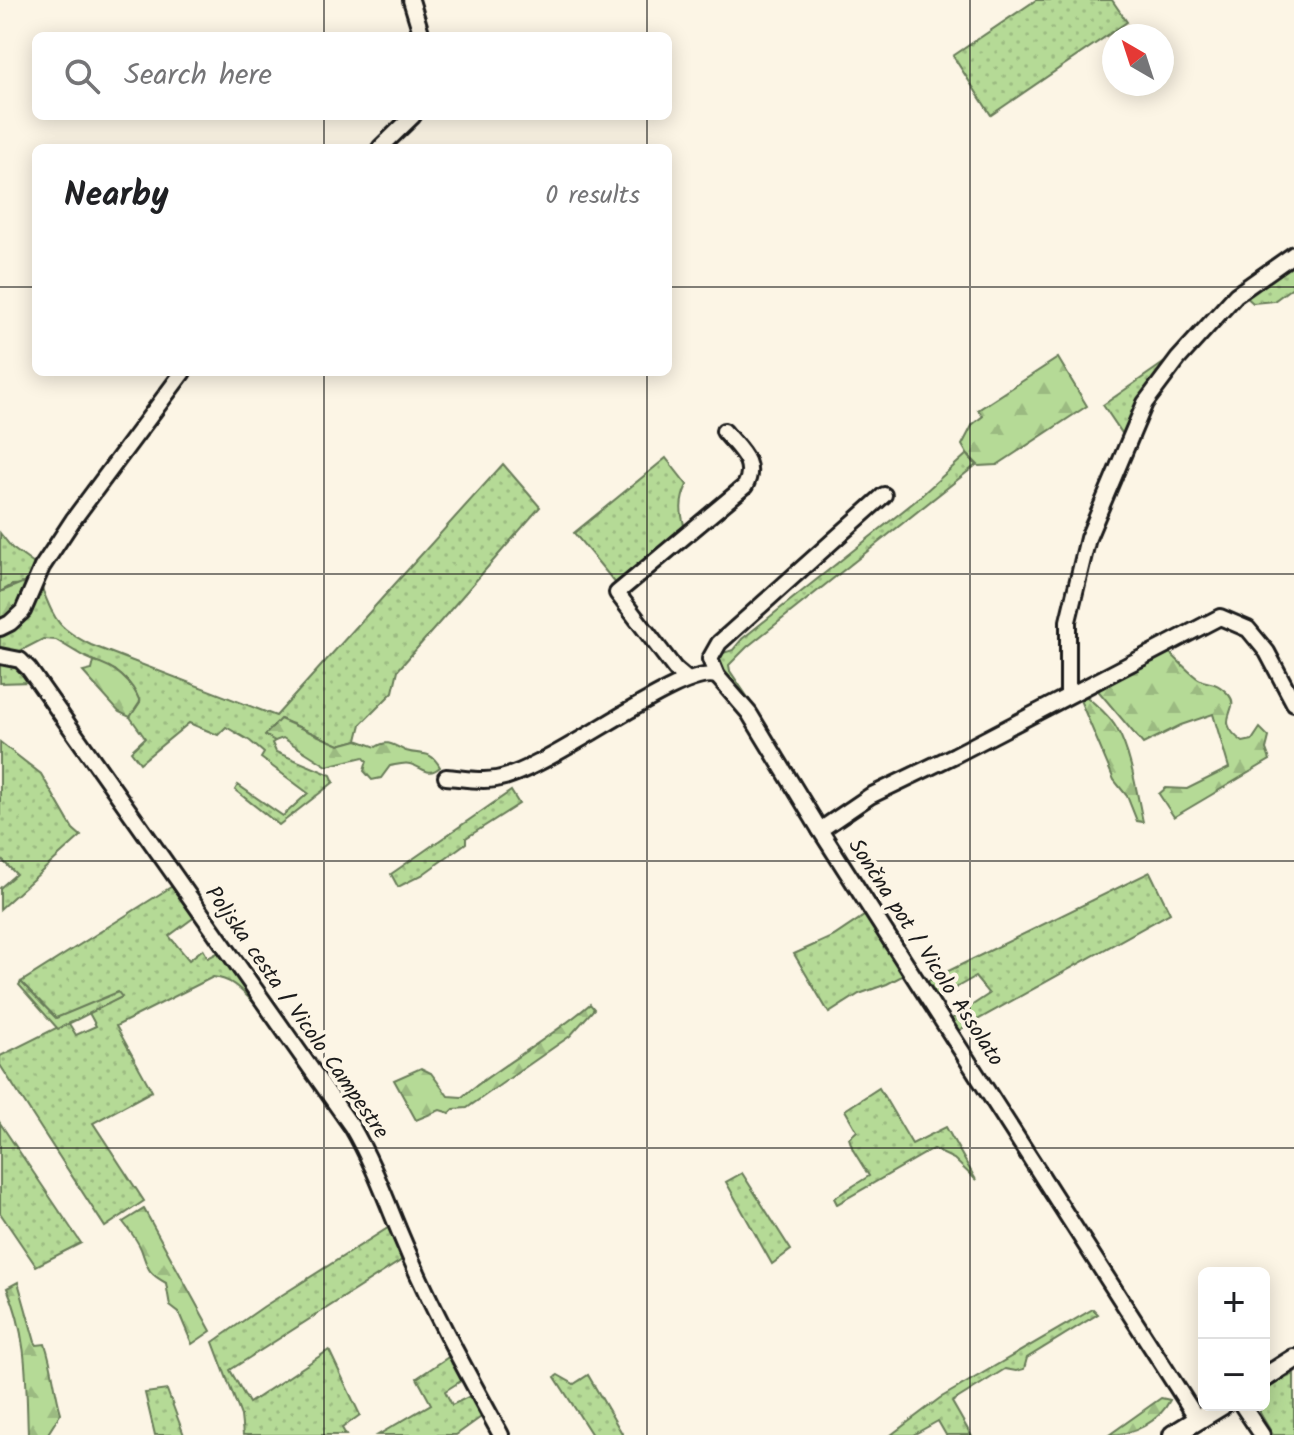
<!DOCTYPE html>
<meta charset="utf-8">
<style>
:root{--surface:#fff;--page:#f2f2f2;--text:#202124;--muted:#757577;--line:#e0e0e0}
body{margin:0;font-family:Kalam,sans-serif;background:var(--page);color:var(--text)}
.controls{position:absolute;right:24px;bottom:24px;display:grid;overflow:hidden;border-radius:12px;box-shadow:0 4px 20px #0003}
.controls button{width:72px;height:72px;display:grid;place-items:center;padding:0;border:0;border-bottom:2px solid var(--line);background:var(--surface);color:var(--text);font:40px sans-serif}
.compass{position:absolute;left:1102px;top:24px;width:72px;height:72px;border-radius:50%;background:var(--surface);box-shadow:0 4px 20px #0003;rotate:321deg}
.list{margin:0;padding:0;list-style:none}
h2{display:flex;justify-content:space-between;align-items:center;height:104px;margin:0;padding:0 32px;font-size:34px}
h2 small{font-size:26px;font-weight:400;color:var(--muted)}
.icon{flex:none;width:44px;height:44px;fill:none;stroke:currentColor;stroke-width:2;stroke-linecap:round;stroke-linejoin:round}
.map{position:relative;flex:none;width:1294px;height:1435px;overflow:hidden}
.search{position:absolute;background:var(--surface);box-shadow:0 4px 20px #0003;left:32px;top:32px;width:640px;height:88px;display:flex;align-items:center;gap:20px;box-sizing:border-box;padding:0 28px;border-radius:12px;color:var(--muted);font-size:30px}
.panel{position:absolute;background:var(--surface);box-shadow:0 4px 20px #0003;left:32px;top:144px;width:640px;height:232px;border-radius:12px}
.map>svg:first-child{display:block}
.grass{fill:url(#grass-dots);stroke:#687b59;stroke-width:2}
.forest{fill:url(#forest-firs);stroke:#687b59;stroke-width:2}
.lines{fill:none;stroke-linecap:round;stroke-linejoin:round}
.minor-casing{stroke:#1c1c1c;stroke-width:20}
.tertiary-casing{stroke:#1c1c1c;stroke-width:24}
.minor{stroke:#fcf5e5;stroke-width:14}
.tertiary{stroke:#fcf5e5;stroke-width:18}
.grid{fill:none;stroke:#1c1c1c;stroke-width:2;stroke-opacity:0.55}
.labels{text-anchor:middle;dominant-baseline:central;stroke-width:8;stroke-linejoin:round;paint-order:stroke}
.street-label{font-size:22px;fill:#1c1c1c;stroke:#fcf5e5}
</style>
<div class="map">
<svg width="1294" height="1435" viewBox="0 0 1294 1435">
<defs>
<pattern id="grass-dots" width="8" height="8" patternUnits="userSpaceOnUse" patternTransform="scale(2)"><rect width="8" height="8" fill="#b5da96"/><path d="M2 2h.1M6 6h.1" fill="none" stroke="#9bba81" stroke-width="1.8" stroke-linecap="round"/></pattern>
<pattern id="forest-firs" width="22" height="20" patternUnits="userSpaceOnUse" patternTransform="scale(2)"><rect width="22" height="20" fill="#b5da96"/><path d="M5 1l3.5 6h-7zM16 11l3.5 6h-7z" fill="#9bba81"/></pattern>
</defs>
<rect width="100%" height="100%" fill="#fcf5e5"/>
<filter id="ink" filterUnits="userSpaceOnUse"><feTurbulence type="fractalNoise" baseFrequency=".0125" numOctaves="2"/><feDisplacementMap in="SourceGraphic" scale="16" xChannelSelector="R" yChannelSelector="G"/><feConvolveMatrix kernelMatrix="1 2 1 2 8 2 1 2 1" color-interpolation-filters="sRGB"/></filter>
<g filter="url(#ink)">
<g class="grass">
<polygon points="1036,0 1112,0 1127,22 991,115 953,56"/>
<polygon points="1294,258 1294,286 1274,301 1253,303 1244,295"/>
<polygon points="1175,355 1126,439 1103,405"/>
<polygon points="967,454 976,465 747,647 729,665 730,671 759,714 764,725 717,664 720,654 733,650 742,639 914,502"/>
<path d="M 666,458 L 687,485 C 679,502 680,513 686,531 L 617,585 L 574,533 Z"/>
<path d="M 503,464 L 540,507 L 398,670 L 393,692 L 361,724 L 357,740 L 339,745 L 281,719 L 266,735 L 275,741 L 272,743 L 276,752 L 331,775 L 334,782 L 279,825 L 235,790 L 238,785 L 283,816 L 308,793 L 261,758 L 264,753 L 250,741 L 226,727 L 218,735 L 189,723 L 140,763 L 131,751 L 145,738 L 130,717 L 140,701 L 128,682 L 115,670 L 83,656 L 56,640 L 43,639 L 20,651 L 0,650 L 0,634 C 27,623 30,611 41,586 C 55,620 56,627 91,645 L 276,716 Z"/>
<polygon points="0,533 12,548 37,566 30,584 12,585 0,592"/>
<polygon points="0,660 17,665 31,682 0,683"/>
<polygon points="0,742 41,774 73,829 81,836 0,909 0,888 16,874 0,858"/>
<polygon points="511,791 519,804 466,838 466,843 422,875 398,887 391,874"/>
<polygon points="1150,872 1170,913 954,1033 947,1022 989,994 975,977 934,1000 924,983"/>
<path d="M 174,885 L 196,916 L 169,936 L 189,960 L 203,949 L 208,958 L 219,952 L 254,1003 C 241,990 232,979 213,977 L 116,1026 L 152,1091 L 93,1123 L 144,1201 L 105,1227 L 0,1065 L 0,1056 L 68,1022 L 76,1035 L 96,1026 L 89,1013 L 121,997 L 56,1018 L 21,982 Z"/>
<polygon points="867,914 906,974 887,984 859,994 829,1013 794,954 834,936"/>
<polygon points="879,1088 912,1144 946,1127 976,1180 954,1159 933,1149 837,1204 834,1198 869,1176 853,1150 849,1138 857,1131 845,1110"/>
<polygon points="0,1123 81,1243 36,1266 0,1213"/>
<polygon points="742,1173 791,1250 772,1264 726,1182"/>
<polygon points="391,1226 405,1258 230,1370 249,1403 329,1350 360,1415 342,1428 346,1435 243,1435 241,1416 213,1342 263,1307"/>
<polygon points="1093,1309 1098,1314 1027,1358 1024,1369 1016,1371 1005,1369 952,1402 971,1435 946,1435 938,1421 913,1435 891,1435 940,1398"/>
<polygon points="450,1356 464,1379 445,1391 452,1405 474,1394 484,1415 456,1435 378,1435 431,1404 417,1378"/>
<polygon points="1294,1374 1294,1435 1273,1435 1260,1413 1260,1405 1264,1405 1264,1392 1277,1382"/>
<polygon points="558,1375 574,1384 588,1375 623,1435 592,1435 555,1377"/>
<polygon points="167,1390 184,1435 155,1435 145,1393"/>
</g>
<g class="forest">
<polygon points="1058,358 1087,406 997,465 979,466 967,454 962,445 973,424 983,416 978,410"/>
<polygon points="22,583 30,584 17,608 0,621 0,592"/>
<path d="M 1164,647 C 1175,657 1185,669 1197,678 C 1208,686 1214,678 1229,695 C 1242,710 1211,719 1243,742 L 1252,740 L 1260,728 L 1269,737 L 1266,749 L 1270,760 L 1174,817 L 1159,794 L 1166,788 L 1187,789 L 1229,768 L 1213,714 L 1181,725 L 1143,744 L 1095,687 Z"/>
<path d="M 94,661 C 114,666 133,682 140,702 L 130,717 L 119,712 L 83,672 L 92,670 Z"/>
<path d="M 1077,693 L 1082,693 C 1094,703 1109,715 1117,729 C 1131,753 1137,794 1143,822 L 1137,821 L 1127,796 L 1114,780 Z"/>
<path d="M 280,719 L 339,745 L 357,740 L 376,747 C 389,738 395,747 406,751 C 422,756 430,749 440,767 C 427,778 423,767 410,764 C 405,762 396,765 390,766 L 381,778 L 372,780 L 364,771 L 367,761 L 363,757 L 327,766 L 283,738 L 275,741 L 265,735 Z"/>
<polygon points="21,982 56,1018 118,992 122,997 58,1029 19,985"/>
<path d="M 590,1004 L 594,1009 L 570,1036 L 467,1108 L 454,1109 L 450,1113 L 440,1110 L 416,1120 L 394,1080 L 421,1068 L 431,1073 L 448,1096 L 462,1097 C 503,1063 550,1039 590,1004 Z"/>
<path d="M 144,1209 L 211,1331 L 192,1344 L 179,1313 L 170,1306 L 166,1283 C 147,1273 148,1268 141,1249 C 137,1239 129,1230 123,1222 Z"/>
<path d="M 18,1282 L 35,1342 L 37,1345 L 45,1344 C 53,1367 54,1390 61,1413 L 47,1435 L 28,1435 C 26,1383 28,1336 7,1288 Z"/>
<path d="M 1161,1398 L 1170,1400 C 1159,1422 1133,1435 1109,1435 Z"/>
</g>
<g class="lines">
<g class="minor-casing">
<g id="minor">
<polyline points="411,0 422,36"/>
<polyline points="380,148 413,116"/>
<polyline points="0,628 10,623 23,611 42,567 73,520 183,372"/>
<path d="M 0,656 L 20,660 L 29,669 L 352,1127 C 373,1163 386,1200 402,1238 C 430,1306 466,1371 501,1435"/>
<path d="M 688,680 L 675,669 L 617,593 L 745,486 C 758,462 738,449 724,431"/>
<polyline points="1068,694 1068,621 1088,538 1145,403 1178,359 1236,295 1294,254"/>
<path d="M 446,777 C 462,778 480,782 496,779 C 551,770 679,665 717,676"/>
<polyline points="820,830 749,713 717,676 710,659 719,643 884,495"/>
<polyline points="1242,1405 1262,1435"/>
<polyline points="1198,1420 820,830 870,796 955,755 1220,617 1248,629 1267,652 1294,703"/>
</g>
</g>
<g class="tertiary-casing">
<g id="tertiary">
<polyline points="1264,1378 1294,1359"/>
<polyline points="1173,1435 1222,1405"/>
</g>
</g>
<use href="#minor" class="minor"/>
<use href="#tertiary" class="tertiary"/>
</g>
</g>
<path class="grid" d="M 324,0 L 324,36M 647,0 L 647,36M 970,0 L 970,1435M 324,116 L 324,148M 647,116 L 647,148M 0,287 L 36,287M 668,287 L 1294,287M 324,372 L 324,1435M 647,372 L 647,1435M 0,574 L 1294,574M 0,861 L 1294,861M 0,1148 L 1294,1148"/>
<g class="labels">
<g class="street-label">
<text transform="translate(925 953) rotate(57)">Sončna pot / Vicolo Assolato</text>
<text transform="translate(296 1013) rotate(55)">Poljska cesta / Vicolo Campestre</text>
</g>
</g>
</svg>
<div class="controls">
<button>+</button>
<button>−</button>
</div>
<svg class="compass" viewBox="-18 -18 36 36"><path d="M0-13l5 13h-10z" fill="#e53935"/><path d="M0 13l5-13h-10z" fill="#757577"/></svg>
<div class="search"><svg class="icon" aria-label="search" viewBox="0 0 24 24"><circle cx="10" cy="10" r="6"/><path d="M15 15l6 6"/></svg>Search here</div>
<section class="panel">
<h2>Nearby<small>0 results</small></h2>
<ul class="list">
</ul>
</section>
</div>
